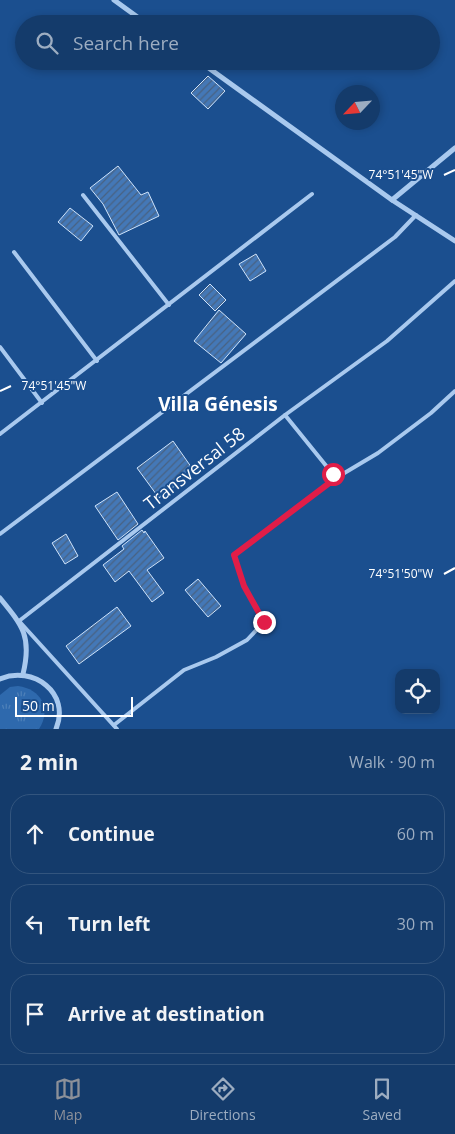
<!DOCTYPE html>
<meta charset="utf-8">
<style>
:root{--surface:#143b6b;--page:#214673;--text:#f1f3f6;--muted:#9dadc1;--line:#33557e;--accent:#8c9099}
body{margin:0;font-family:"Open Sans",sans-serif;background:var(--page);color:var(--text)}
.controls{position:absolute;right:15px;bottom:15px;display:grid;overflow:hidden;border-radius:10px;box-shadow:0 2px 8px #0003}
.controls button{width:45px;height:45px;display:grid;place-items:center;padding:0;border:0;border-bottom:1px solid var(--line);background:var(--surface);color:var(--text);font:25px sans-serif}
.compass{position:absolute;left:335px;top:85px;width:45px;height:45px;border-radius:50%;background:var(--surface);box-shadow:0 2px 8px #0003;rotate:244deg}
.scale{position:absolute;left:15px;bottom:12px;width:118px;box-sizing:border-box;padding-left:5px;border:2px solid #fff;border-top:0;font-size:14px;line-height:18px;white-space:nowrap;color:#fff;-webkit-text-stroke:4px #1b4f8f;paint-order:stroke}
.stop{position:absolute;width:15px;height:15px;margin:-11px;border:4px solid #e11d48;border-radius:50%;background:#fff}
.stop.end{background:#e11d48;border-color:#fff;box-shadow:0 1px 5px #0008}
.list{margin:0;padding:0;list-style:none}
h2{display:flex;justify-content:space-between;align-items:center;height:65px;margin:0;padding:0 20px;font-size:21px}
h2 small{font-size:16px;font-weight:400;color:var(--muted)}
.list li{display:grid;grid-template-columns:32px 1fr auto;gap:15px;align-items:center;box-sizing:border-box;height:80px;margin:0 10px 10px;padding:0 10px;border:1px solid var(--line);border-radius:20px}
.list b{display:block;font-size:19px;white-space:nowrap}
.list em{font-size:16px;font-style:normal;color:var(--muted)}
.icon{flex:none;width:28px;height:28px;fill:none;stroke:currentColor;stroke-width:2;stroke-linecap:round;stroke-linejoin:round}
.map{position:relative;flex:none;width:455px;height:729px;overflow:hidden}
.search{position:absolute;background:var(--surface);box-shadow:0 2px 8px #0003;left:15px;right:15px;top:15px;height:55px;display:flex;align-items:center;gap:12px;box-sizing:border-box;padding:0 18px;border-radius:28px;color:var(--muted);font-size:19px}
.sheet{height:335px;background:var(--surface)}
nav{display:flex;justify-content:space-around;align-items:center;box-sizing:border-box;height:70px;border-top:1px solid var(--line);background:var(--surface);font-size:14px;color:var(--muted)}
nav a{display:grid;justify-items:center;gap:2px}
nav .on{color:var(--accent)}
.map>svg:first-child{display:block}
.grass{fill:url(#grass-tufts)}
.building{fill:url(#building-hatch);stroke:#cfe3fa}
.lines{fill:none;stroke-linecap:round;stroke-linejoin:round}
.lane{stroke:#a9c9ee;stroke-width:4}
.street{stroke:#a9c9ee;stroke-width:5}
.route{stroke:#e11d48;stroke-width:6}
.ticks{fill:none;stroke:#fff;stroke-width:2}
.labels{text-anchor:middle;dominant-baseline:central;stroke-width:4;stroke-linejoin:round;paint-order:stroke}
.street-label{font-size:18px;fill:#fff;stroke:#1b4f8f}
.neighbourhood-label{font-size:19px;font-weight:bold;fill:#fff;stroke:#1b4f8f}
.ticks-label{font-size:12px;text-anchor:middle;fill:#fff;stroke:#1b4f8f;stroke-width:4;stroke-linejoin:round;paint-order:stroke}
</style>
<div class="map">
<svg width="455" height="729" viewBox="0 0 455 729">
<defs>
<pattern id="grass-tufts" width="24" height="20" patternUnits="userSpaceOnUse" patternTransform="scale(1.25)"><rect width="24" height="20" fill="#2e69ad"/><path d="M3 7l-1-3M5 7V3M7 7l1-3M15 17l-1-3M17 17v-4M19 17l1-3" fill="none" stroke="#4d80b9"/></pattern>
<pattern id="building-hatch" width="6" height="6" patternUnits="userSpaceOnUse" patternTransform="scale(1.25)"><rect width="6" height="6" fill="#4478b7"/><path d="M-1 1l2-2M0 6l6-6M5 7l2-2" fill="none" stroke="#486282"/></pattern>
</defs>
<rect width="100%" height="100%" fill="#1b4f8f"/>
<path class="grass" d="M 18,686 C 41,689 52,709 39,729 L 0,729 L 0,695 L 10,687 Z"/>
<g class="building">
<polygon points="208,76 225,91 208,109 191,93"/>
<polygon points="118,166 141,195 148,192 159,216 119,235 103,204 90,188"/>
<polygon points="70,208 93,226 81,241 58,222"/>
<polygon points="256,254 266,271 250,281 239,264"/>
<polygon points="210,284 226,300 215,311 199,295"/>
<polygon points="219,310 246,334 221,363 194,341"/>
<polygon points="173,441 194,471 159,498 137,468"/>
<polygon points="117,492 138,524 118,540 95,506"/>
<polygon points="142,530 144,533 145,531 164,558 147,570 164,593 152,602 129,571 115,582 103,565 124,549 122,546"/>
<polygon points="66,534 78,556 65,564 52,543"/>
<polygon points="198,579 221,606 208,617 185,590"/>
<polygon points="117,607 131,626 79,664 66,646"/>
</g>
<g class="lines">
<g class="lane">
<polyline points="83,195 169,305"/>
<polyline points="14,252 97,361"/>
<polyline points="0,347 42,403"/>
<polyline points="285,415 336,478"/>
<polyline points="0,434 312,194"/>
<polyline points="0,534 395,237 416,215"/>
<polyline points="114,725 184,670 216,657 247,640 264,622 244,586 234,555 336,478 378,453 431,413 455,391"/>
<polyline points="117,729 19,621 285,415 387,341 455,281"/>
</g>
<g class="street">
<polyline points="114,0 147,24"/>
<polyline points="199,61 392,200 455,241"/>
<polyline points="392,200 455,148"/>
<path d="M 0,598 C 23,626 32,637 23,674"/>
<path d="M 0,679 C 33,665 71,693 56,729"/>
</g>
</g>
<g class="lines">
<polyline class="route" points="264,622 244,586 234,555 336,478 333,474"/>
</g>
<path class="ticks" d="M 444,175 L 455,170M 0,391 L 11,386M 444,574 L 455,568"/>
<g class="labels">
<g class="street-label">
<text transform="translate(194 468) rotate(-38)">Transversal 58</text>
</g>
<g class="neighbourhood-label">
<text x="218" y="404">Villa Génesis</text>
</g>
</g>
<g class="ticks-label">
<text x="401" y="179">74°51'45"W</text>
<text x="54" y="390">74°51'45"W</text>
<text x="401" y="578">74°51'50"W</text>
</g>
</svg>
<div class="controls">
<button><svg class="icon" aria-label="locate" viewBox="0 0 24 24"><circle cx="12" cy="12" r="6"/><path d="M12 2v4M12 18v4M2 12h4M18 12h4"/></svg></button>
</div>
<svg class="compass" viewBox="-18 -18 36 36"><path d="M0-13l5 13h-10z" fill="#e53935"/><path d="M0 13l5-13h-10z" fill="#9dadc1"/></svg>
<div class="scale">50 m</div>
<div class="stop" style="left:333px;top:474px"></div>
<div class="stop end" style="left:264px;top:622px"></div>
<div class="search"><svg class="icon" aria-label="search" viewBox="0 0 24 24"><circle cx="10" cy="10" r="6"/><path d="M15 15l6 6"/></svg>Search here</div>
</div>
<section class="sheet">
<h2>2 min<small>Walk · 90 m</small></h2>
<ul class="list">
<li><svg class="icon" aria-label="ahead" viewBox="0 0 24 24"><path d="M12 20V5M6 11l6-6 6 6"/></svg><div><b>Continue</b></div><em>60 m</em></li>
<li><svg class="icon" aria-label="left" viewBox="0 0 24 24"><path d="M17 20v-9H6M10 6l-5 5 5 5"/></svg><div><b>Turn left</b></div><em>30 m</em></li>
<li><svg class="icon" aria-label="arrive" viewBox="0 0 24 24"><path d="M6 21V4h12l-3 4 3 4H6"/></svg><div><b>Arrive at destination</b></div></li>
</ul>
</section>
<nav>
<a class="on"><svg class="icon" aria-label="map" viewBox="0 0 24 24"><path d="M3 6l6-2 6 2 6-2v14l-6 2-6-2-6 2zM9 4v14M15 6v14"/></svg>Map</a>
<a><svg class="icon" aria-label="directions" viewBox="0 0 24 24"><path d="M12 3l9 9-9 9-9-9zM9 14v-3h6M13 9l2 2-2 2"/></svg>Directions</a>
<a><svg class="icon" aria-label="saved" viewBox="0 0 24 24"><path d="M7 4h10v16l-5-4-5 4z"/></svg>Saved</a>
</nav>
